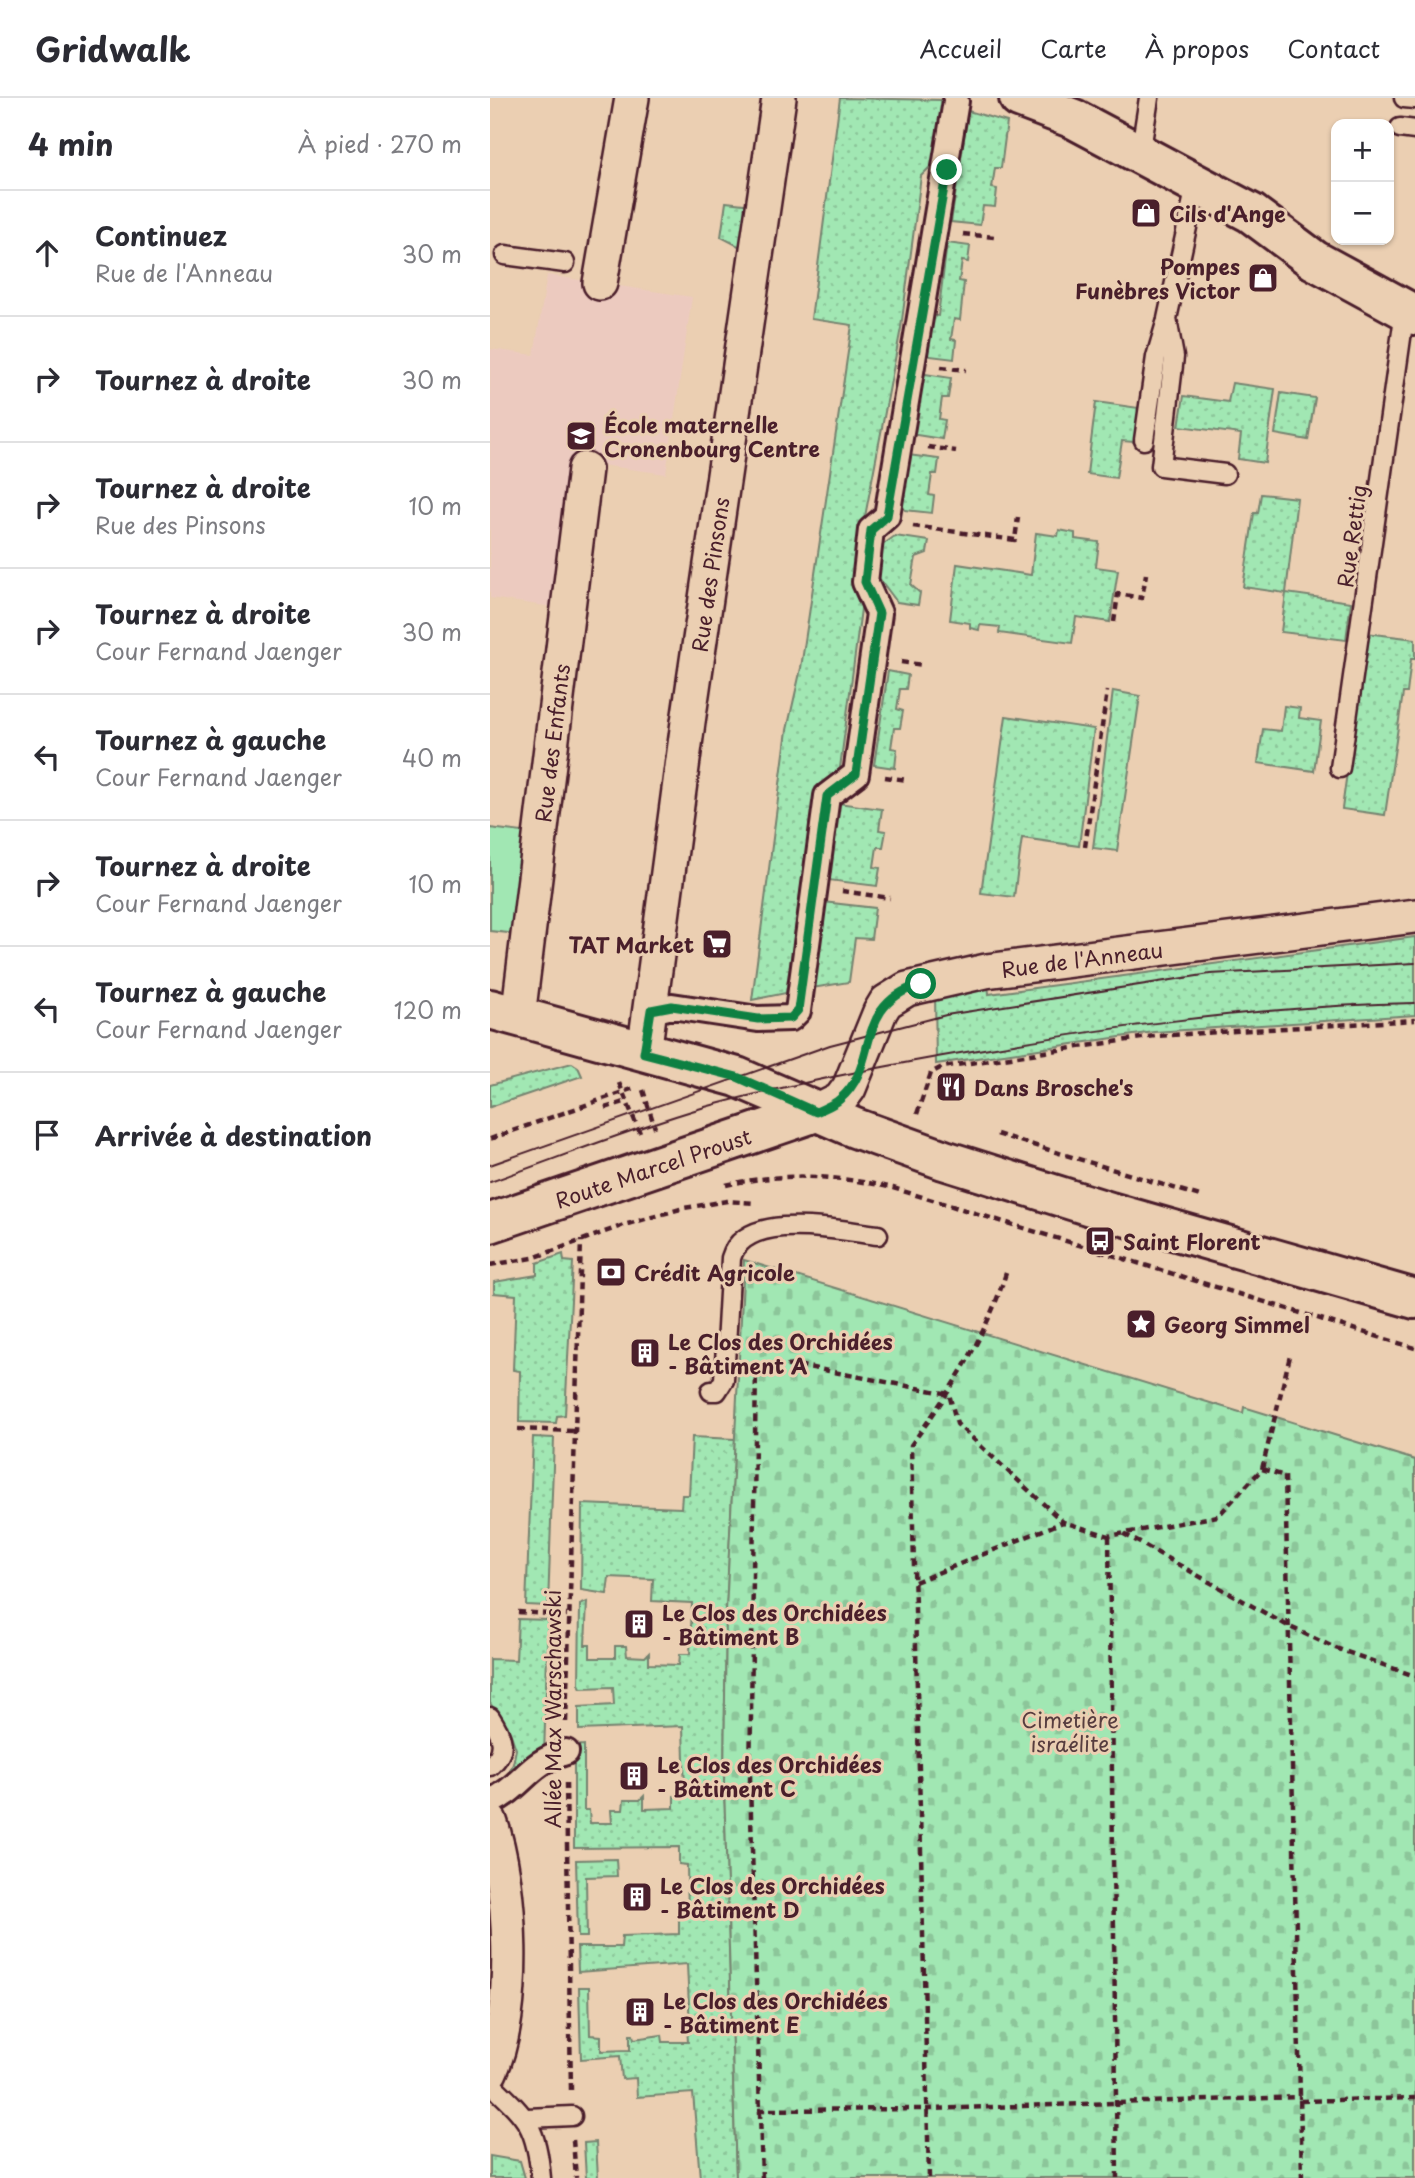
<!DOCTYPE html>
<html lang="fr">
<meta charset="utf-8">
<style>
:root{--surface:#fff;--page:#f7f7f7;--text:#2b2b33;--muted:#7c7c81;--line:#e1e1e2}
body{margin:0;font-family:"Playpen Sans",sans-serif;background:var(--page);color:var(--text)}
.controls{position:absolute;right:21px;top:21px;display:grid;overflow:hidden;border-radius:14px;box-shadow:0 2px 5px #0004}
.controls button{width:63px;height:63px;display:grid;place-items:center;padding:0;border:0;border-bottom:2px solid var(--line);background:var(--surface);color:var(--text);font:35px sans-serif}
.stop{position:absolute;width:21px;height:21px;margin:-16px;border:5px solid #0b8043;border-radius:50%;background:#fff}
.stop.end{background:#0b8043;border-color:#fff;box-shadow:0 2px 7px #0008}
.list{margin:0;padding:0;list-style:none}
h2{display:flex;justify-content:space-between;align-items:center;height:91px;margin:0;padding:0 28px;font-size:30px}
h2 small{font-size:23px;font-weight:400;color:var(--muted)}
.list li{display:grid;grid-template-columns:46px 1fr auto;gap:21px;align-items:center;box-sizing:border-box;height:126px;padding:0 28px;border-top:2px solid var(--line)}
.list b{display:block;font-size:26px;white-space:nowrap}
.list p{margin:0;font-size:23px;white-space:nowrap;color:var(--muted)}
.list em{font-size:23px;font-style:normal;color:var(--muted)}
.icon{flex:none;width:38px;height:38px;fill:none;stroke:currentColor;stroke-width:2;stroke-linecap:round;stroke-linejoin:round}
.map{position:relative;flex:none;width:925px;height:2080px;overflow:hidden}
header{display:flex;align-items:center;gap:42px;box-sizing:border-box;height:98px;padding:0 35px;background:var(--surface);border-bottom:2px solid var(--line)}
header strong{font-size:33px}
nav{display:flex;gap:38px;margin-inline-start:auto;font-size:24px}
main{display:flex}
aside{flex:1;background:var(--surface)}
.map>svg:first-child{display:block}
.built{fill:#eccabf}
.grass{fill:url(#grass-dots);stroke:#76836f;stroke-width:2}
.cemetery{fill:url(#cemetery-stones);stroke:#76836f;stroke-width:2}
.park{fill:#a1e7b3;stroke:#76836f;stroke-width:2}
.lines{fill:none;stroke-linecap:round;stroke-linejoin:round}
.service-casing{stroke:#4a1f2b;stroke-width:23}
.pedestrian-casing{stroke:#4a1f2b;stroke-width:30}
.minor-casing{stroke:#4a1f2b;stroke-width:38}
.tertiary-casing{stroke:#4a1f2b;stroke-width:44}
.secondary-casing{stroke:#4a1f2b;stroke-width:44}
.path{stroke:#4a1f2b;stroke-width:4.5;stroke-dasharray:7 5;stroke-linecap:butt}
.service{stroke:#ebcfb2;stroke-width:18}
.pedestrian{stroke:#ebcfb2;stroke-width:24}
.minor{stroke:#ebcfb2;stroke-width:33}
.tertiary{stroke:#ebcfb2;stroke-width:38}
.secondary{stroke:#ebcfb2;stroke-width:38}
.tram{stroke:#4a1f2b;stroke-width:2}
.route{stroke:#0b8043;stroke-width:9}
.labels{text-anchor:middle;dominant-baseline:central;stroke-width:6;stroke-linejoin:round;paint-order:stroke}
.poi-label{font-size:21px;font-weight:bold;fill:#4a1f2b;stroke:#ebcfb2;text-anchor:start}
.street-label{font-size:21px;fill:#4a1f2b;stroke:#ebcfb2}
.park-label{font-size:21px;fill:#573d3f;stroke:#ebcfb2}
</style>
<header>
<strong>Gridwalk</strong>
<nav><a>Accueil</a><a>Carte</a><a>À propos</a><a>Contact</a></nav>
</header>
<main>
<aside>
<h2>4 min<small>À pied · 270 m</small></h2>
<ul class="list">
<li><svg class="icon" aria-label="ahead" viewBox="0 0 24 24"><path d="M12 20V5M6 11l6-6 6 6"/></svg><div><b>Continuez</b><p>Rue de l'Anneau</p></div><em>30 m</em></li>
<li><svg class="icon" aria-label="right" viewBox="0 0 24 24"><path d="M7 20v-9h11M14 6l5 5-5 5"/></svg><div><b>Tournez à droite</b></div><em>30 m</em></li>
<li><svg class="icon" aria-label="right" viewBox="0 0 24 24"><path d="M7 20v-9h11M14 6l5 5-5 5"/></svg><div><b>Tournez à droite</b><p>Rue des Pinsons</p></div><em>10 m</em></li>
<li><svg class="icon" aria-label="right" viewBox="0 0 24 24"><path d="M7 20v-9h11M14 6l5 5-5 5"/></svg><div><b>Tournez à droite</b><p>Cour Fernand Jaenger</p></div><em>30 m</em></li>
<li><svg class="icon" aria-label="left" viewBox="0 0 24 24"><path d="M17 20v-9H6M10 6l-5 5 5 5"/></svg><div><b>Tournez à gauche</b><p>Cour Fernand Jaenger</p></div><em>40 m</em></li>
<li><svg class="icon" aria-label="right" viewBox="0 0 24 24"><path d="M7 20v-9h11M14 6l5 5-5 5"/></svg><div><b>Tournez à droite</b><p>Cour Fernand Jaenger</p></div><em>10 m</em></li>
<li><svg class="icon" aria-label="left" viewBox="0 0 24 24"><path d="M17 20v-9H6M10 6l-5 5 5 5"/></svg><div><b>Tournez à gauche</b><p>Cour Fernand Jaenger</p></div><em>120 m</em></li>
<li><svg class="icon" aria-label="arrive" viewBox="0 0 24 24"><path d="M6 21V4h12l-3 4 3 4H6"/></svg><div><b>Arrivée à destination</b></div></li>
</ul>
</aside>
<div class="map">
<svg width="925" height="2080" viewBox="0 0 925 2080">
<defs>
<pattern id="grass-dots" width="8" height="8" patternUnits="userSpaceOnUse" patternTransform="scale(1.75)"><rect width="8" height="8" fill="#a1e7b3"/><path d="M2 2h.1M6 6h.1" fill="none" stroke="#8cc69a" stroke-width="1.8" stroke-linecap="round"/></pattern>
<pattern id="cemetery-stones" width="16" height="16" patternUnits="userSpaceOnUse" patternTransform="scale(1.75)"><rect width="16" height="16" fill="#a1e7b3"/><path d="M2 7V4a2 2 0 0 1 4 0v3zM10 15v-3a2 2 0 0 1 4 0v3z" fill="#8cc69a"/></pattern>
</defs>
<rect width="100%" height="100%" fill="#ebcfb2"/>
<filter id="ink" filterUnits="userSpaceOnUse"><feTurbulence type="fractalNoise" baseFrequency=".0143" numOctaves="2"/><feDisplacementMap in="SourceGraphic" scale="14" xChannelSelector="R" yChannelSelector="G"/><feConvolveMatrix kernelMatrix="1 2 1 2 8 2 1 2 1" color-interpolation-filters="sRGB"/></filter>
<g filter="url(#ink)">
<polygon class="built" points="57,177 202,199 176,376 89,364 70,510 0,500 0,251 44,257"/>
<g class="grass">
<polygon points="350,0 453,2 445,64 431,78 411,230 365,471 373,496 350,670 324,698 296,895 262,902 297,632 311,570 362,227 321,221"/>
<polygon points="478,13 517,24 511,70 505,70 502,90 507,91 505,109 493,108 490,127 461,124"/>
<polygon points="236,104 262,107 256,152 231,139"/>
<polygon points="457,145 480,148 478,164 472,163 469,183 474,184 470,222 464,221 461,241 466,242 464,261 432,257 438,217 448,218"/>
<polygon points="429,275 461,280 458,300 452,300 449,321 455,322 452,341 420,336"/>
<polygon points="742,285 785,291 775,365 748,361 751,336 689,328 694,298 738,304"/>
<polygon points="791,295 825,300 818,342 785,336"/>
<polygon points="606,304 649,310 644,344 632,343 626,380 597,376"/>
<polygon points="418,357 449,361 447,376 442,376 439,397 444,398 442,415 415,412 411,405"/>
<polygon points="771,396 807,400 796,495 861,504 856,542 791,534 796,495 753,489 764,415 768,415"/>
<polygon points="569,432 585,435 585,441 609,444 606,469 628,472 620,524 586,519 582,545 509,535 510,529 490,527 489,532 480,530 480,525 460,522 467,466 541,477 546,435 568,438"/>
<polygon points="405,438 439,443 437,455 426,459 421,487 430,495 428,507 407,504 386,476 391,448"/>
<polygon points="876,535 925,541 925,561 921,561 917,595 913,595 895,717 852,711"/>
<polygon points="398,573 418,577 416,591 410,591 407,611 413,613 410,630 404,630 401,650 407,651 405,670 384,667"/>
<polygon points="623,593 650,598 627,753 603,750"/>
<polygon points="794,608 810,610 809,620 831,623 824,673 768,665 773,631 791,633"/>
<polygon points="516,618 604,631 589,748 532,740 524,799 491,795"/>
<polygon points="348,705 392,711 389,732 396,733 393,749 387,749 384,769 390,770 387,788 338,782"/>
<polygon points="333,804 385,810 381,841 365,840 359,884 322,890"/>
<polygon points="925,839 925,917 664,934 446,966 445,895 498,884 499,896"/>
<polygon points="82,965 88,969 92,978 0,1009 0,987"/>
<polygon points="73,1156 74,1163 83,1164 75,1317 67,1318 66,1325 29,1324 30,1273 23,1272 26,1197 4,1195 4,1184 47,1177 47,1165"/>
<polygon points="43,1339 64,1340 58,1508 36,1507"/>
<polygon points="202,1339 245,1341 236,1513 234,1686 246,2080 210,2080 203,1995 147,1999 146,1980 132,1981 130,1958 91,1961 89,1889 99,1889 100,1937 111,1938 111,1953 140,1952 140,1937 143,1937 144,1941 172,1937 173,1944 198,1944 197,1930 200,1930 197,1866 88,1874 87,1849 131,1849 132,1838 189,1836 189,1819 198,1818 197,1767 189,1766 189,1749 84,1750 84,1648 94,1647 94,1712 99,1712 100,1725 122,1725 121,1712 133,1712 134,1702 150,1702 154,1698 154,1711 184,1710 184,1698 195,1696 193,1628 89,1632 89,1609 124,1607 123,1589 91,1590 89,1586 90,1507 97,1504 95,1547 100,1547 100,1560 125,1560 125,1548 136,1548 137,1558 155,1559 159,1555 159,1566 189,1567 190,1556 200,1556 202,1505 162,1503 163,1481 119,1479 117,1496 91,1492 92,1406 191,1410 192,1397 199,1397"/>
<polygon points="28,1521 58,1522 54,1659 14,1683 23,1666 26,1651 20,1634 0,1605 0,1561 26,1562"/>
<polygon points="126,1761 127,1778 96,1779 97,1839 88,1839 86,1762"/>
<polygon points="106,2044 108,2080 96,2080 94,2045"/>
<polygon points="0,2058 30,2063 35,2080 0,2080"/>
</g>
<polygon class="cemetery" points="254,1162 753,1315 754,1309 925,1362 925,2080 246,2080 234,1686 236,1513"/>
<polygon class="park" points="0,730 41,735 28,836 0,833"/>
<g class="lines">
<g class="service-casing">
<g id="service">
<polyline points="914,0 925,1"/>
<polyline points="910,30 925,32"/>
<polyline points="650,57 659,0"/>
<polyline points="706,88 677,221 684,259 671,368 735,376"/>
<polyline points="15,157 75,165"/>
<polyline points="654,342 666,259 676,225"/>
<polyline points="850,670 915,212"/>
<path d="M 221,1293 L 227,1293 L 234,1282 L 241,1160 C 255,1111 351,1133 388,1137"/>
<path d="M 0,1619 C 12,1637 19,1652 0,1668"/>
<path d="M 0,1985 C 37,2020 46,2027 51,2080"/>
<polyline points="37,2020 82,2018"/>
</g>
</g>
<g class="pedestrian-casing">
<g id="pedestrian">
<polyline points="161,913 182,908 268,921 301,920 308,913 337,698 366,676 389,515 375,484 381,432 397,418 466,3"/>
<path d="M 0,1704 C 33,1689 37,1665 76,1654"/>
</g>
</g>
<g class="minor-casing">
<g id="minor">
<polyline points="110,185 142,0"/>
<path id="s1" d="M 28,919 L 95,371"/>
<path id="s2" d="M 154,955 L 198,624 L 289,0"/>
<path id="s3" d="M 326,1014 L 350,1002 L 359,990 L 390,914 L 396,904 L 417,891 L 496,873 L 925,818"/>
<path d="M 0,1723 C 22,1784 28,1915 0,1974"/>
</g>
</g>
<g class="tertiary-casing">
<g id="tertiary">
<polyline points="529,0 584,21 761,115 824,162 925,217"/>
<path id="s4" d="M 0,1125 L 326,1014"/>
</g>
</g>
<g class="secondary-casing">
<polyline id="secondary" points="0,911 247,979 365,1030 454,1062 620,1114 925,1201"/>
</g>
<g class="path">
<polyline points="473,136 504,139"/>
<polyline points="451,269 476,272"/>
<polyline points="438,349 466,353"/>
<polyline points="423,428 525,442 528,419"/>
<polyline points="624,524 628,496 652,500 656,476"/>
<polyline points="411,564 433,567"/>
<polyline points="395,679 417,682"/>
<polyline points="595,749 617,593"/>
<polyline points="352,793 400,800"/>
<polyline points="129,985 150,1035"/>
<polyline points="153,992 165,1030"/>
<polyline points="115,1010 137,1003"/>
<polyline points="427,1016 441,975 452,969 665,938 925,922"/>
<polyline points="507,1036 710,1098"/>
<polyline points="0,1041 144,990"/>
<path d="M 236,1087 C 294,1074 346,1077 403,1090 L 925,1250"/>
<polyline points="0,1167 43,1160 134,1127 194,1110 237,1103 266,1105"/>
<polyline points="28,1331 83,1333"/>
<polyline points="772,1371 800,1258"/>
<polyline points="634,1436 798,1528 843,1549 925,1578"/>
<polyline points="619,1438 627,2080"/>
<polyline points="425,1484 573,1424"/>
<polyline points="28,1514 77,1517"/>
<polyline points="76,1624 91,1142"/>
<polyline points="76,1685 81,1992"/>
<polyline points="811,2003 925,2000"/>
<polyline points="268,2012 438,2011 811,1999"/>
<polyline points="83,2042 86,2080"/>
<polyline points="272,2080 260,1685 266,1271 307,1267 459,1296 467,1326 573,1424 619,1438 728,1418 772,1371 795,1378 812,2080"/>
<path d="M 439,2080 L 421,1347 C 460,1294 496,1239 516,1175"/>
</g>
<use href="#service" class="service"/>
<use href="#pedestrian" class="pedestrian"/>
<use href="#minor" class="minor"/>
<use href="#tertiary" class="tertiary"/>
<use href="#secondary" class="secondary"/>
<g class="tram">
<polyline points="0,1067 340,947 456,917 720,876 925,865"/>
<path d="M 0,1084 C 71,1059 142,1030 215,1009 C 291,988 369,973 447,959 C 605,931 765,908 925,905"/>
</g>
</g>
</g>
<g class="lines" filter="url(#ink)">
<path class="route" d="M 431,886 C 361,908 391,967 350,1001 C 344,1007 334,1010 326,1014 L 247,979 L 154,955 L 161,912 L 182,908 L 268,921 L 301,920 L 308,912 L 337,698 L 366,676 L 389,515 L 375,484 L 381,432 L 397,418 L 457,72"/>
</g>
<defs>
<g id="shop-square" transform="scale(1.575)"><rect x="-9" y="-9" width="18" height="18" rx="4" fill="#4a1f2b" stroke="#ebcfb2"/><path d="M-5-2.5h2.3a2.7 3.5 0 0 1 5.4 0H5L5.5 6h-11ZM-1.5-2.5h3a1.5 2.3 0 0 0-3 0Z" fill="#fff"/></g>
<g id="school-square" transform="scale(1.575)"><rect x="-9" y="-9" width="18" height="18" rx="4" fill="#4a1f2b" stroke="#ebcfb2"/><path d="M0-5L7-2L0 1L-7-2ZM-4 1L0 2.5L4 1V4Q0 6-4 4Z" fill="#fff"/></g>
<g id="supermarket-square" transform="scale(1.575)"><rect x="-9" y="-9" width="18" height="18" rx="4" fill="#4a1f2b" stroke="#ebcfb2"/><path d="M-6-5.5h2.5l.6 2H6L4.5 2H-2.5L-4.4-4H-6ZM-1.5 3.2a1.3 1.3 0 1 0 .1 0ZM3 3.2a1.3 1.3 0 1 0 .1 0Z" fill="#fff"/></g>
<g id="restaurant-square" transform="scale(1.575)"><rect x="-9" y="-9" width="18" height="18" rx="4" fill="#4a1f2b" stroke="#ebcfb2"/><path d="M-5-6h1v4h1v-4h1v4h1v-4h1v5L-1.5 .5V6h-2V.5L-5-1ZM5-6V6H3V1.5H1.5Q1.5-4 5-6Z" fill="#fff"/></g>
<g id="bus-square" transform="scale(1.575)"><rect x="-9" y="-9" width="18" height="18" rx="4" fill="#4a1f2b" stroke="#ebcfb2"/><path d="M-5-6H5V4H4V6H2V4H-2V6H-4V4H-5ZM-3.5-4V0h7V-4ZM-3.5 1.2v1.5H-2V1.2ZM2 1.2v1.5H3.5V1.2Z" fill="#fff"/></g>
<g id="bank-square" transform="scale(1.575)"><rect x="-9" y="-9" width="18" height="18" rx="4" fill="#4a1f2b" stroke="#ebcfb2"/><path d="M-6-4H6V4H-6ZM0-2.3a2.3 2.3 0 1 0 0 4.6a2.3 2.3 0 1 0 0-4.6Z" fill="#fff"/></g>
<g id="sight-square" transform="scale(1.575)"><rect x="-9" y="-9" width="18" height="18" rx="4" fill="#4a1f2b" stroke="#ebcfb2"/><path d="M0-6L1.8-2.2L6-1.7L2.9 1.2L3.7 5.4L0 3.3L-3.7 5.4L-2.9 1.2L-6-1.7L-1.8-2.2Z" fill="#fff"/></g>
<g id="building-square" transform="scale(1.575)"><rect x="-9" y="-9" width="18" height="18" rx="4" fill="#4a1f2b" stroke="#ebcfb2"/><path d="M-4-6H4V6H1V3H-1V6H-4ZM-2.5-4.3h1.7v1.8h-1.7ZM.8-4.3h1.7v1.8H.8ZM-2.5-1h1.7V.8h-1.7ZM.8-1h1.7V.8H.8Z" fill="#fff"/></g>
</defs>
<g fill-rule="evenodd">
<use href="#shop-square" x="656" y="115"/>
<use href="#shop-square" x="773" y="180"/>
<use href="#school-square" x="91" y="338"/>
<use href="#supermarket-square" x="227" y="846"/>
<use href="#restaurant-square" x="461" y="989"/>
<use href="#bus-square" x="610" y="1143"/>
<use href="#bank-square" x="121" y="1174"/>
<use href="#sight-square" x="651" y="1226"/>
<use href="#building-square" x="155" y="1255"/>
<use href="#building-square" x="149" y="1526"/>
<use href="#building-square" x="144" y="1678"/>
<use href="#building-square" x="147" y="1799"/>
<use href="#building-square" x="150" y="1914"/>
</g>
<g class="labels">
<g class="poi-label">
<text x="679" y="115">Cils d'Ange</text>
<text x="750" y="168" text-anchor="end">Pompes<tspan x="750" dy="24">Funèbres Victor</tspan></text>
<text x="114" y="326">École maternelle<tspan x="114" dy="24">Cronenbourg Centre</tspan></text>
<text x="204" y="846" text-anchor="end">TAT Market</text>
<text x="484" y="989">Dans Brosche's</text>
<text x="633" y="1143">Saint Florent</text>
<text x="144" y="1174">Crédit Agricole</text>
<text x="674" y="1226">Georg Simmel</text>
<text x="178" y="1243">Le Clos des Orchidées<tspan x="178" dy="24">- Bâtiment A</tspan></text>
<text x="172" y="1514">Le Clos des Orchidées<tspan x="172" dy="24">- Bâtiment B</tspan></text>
<text x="167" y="1666">Le Clos des Orchidées<tspan x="167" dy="24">- Bâtiment C</tspan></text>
<text x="170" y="1787">Le Clos des Orchidées<tspan x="170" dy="24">- Bâtiment D</tspan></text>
<text x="173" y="1902">Le Clos des Orchidées<tspan x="173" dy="24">- Bâtiment E</tspan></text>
</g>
<g class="street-label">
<text transform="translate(861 438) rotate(-82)">Rue Rettig</text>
<text stroke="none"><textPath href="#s2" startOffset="483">Rue des Pinsons</textPath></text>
<text stroke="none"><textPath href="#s1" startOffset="276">Rue des Enfants</textPath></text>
<text stroke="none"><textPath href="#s3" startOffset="338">Rue de l'Anneau</textPath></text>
<text stroke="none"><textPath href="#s4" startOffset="172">Route Marcel Proust</textPath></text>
<text transform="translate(62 1611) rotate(-90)">Allée Max Warschawski</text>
</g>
<g class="park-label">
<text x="580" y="1621">Cimetière<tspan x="580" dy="24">israélite</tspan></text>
</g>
</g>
</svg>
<div class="controls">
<button>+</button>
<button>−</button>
</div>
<div class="stop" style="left:431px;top:886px"></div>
<div class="stop end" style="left:457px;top:72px"></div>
</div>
</main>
